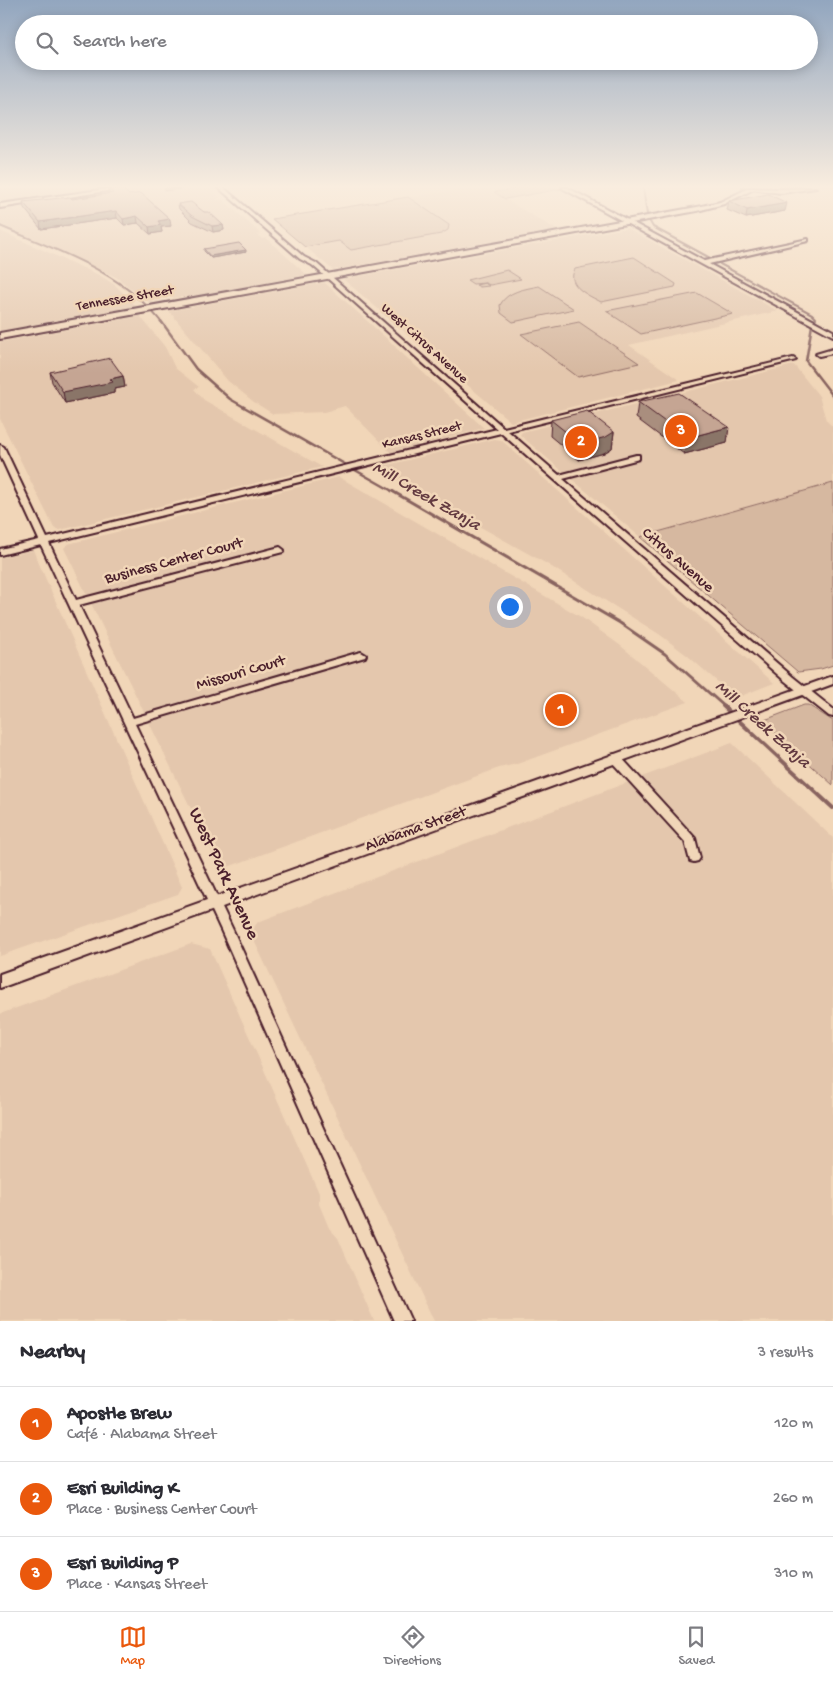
<!DOCTYPE html>
<meta charset="utf-8">
<style>
:root{--surface:#fff;--page:#f2f2f3;--text:#2b2b33;--muted:#7c7c81;--line:#e1e1e2;--accent:#ea580c}
body{margin:0;font-family:"Gochi Hand",sans-serif;background:var(--page);color:var(--text)}
.you{position:absolute;left:509px;top:606px;width:18px;height:18px;margin:-12px;border:4px solid #fff;border-radius:50%;background:#1a73e8;box-shadow:0 0 0 8px #1a73e833}
.badge{display:grid;place-items:center;width:32px;height:32px;border-radius:50%;background:var(--accent);color:#fff;font-size:16px;font-weight:700}
.pin{position:absolute;translate:-50% -50%;border:2px solid #fff;box-shadow:0 1px 5px #0006}
.list{margin:0;padding:0;list-style:none}
h2{display:flex;justify-content:space-between;align-items:center;height:65px;margin:0;padding:0 20px;font-size:21px}
h2 small{font-size:16px;font-weight:400;color:var(--muted)}
.list li{display:grid;grid-template-columns:32px 1fr auto;gap:15px;align-items:center;box-sizing:border-box;height:75px;padding:0 20px;border-top:1px solid var(--line)}
.list b{display:block;font-size:19px;white-space:nowrap}
.list p{margin:0;font-size:16px;white-space:nowrap;color:var(--muted)}
.list em{font-size:16px;font-style:normal;color:var(--muted)}
.icon{flex:none;width:28px;height:28px;fill:none;stroke:currentColor;stroke-width:2;stroke-linecap:round;stroke-linejoin:round}
.map{position:relative;flex:none;width:833px;height:1321px;overflow:hidden}
.search{position:absolute;background:var(--surface);box-shadow:0 2px 12px #0003;left:15px;right:15px;top:15px;height:55px;display:flex;align-items:center;gap:12px;box-sizing:border-box;padding:0 18px;border-radius:28px;color:var(--muted);font-size:19px}
.sheet{height:290px;background:var(--surface)}
nav{display:flex;justify-content:space-around;align-items:center;box-sizing:border-box;height:70px;border-top:1px solid var(--line);background:var(--surface);font-size:14px;color:var(--muted)}
nav a{display:grid;justify-items:center;gap:2px}
nav .on{color:var(--accent)}
.map>svg:first-child{display:block}
.built{fill:#e4c7ad}
.green{fill:#d6b8a0;stroke:#906c66}
.lines{fill:none;stroke-linecap:round;stroke-linejoin:round}
.stream-far3{stroke:#88635f;stroke-width:2}
.stream-far2{stroke:#88635f;stroke-width:2.5}
.stream-far1{stroke:#88635f;stroke-width:3}
.stream{stroke:#88635f;stroke-width:4}
.minor-casing{stroke:#4a1f2b;stroke-width:4}
.major-casing{stroke:#4a1f2b;stroke-width:4}
.minor{fill:#f1d6b8;fill-rule:evenodd}
.major{fill:#f1d6b8;fill-rule:evenodd}
.wall{fill:#a98e7e;stroke:#4a1f2b}
.shaded-wall{fill:#8a7467;stroke:#4a1f2b}
.building{fill:#c5a593;stroke:#4a1f2b}
.labels{text-anchor:middle;dominant-baseline:central;stroke-width:5;stroke-linejoin:round;paint-order:stroke}
.far-street-label{font-size:14px;fill:#4a1f2b;stroke:#f1d6b8}
.street-label{font-size:16px;fill:#4a1f2b;stroke:#f1d6b8}
.water-label{font-size:18px;font-style:italic;fill:#643b41;stroke:#f1d6b8}
.near-street-label{font-size:19px;fill:#4a1f2b;stroke:#f1d6b8}
</style>
<div class="map">
<svg width="833" height="1321" viewBox="0 0 833 1321">
<rect width="100%" height="100%" fill="#f1d6b8"/>
<filter id="ink" filterUnits="userSpaceOnUse"><feTurbulence type="fractalNoise" baseFrequency=".02" numOctaves="2"/><feDisplacementMap in="SourceGraphic" scale="10" xChannelSelector="R" yChannelSelector="G"/><feConvolveMatrix kernelMatrix="1 2 1 2 8 2 1 2 1" color-interpolation-filters="sRGB"/></filter>
<g filter="url(#ink)">
<g class="built">
<polygon points="0,188 209,188 220,198 217,199 219,201 223,200 261,234 258,235 262,239 266,238 307,275 199,295 174,298 171,295 159,297 160,300 149,302 116,277 0,224"/>
<polygon points="469,188 486,188 557,230 333,270 272,219"/>
<polygon points="627,228 778,311 629,345 679,380 511,422 343,279"/>
<polygon points="0,231 99,275 115,285 136,306 0,331"/>
<polygon points="321,283 325,283 396,347 395,347 484,428 391,453 345,406 324,412 273,414 254,402 228,381 169,311"/>
<polygon points="140,316 165,347 175,368 199,387 194,389 204,400 322,467 60,530 54,528 0,419 0,342"/>
<polygon points="794,365 819,396 826,420 833,427 833,483 640,537 520,435 522,432"/>
<polygon points="495,439 501,440 774,683 736,698 688,656 659,634 547,564 375,468"/>
<polygon points="339,477 581,617 621,646 688,702 517,764 499,768 225,868 219,866 64,548 68,544"/>
<polygon points="33,550 182,887 178,894 0,956 0,558"/>
<polygon points="732,743 833,838 833,1321 434,1321 250,932 258,922"/>
<polygon points="191,944 210,949 319,1193 319,1204 329,1228 338,1238 374,1321 0,1321 0,1014"/>
</g>
<g class="green">
<polygon points="524,188 558,188 561,189 505,199 494,192"/>
<polygon points="408,197 449,225 448,230 441,234 351,250 339,241 305,247 272,219"/>
<path d="M 634,257 L 676,284 L 675,287 L 601,302 C 590,296 565,286 575,269 Z"/>
<polygon points="507,270 521,279 490,285 485,283 489,286 480,287 476,285 485,283 473,284 467,280"/>
<path d="M 539,286 L 574,309 L 513,322 L 501,313 L 500,305 C 507,291 525,289 539,286 Z"/>
<polygon points="697,293 733,314 641,334 606,311"/>
<polygon points="579,322 639,363 578,377 521,334"/>
<polygon points="833,483 833,665 821,669 798,672 640,537"/>
<polygon points="804,705 808,705 833,721 833,785 762,721"/>
</g>
<g class="lines">
<g class="stream-far3">
<polyline points="643,188 647,214"/>
<polyline points="650,222 653,227 712,259"/>
<path d="M 0,226 C 58,251 122,271 162,323"/>
<polyline points="720,264 812,314 816,318 815,320"/>
</g>
<g class="stream-far2">
<polyline points="161,321 196,369 230,399 394,492"/>
<polyline points="812,325 806,361 833,396"/>
</g>
<polyline class="stream-far1" points="392,491 620,623 665,654 725,707"/>
<polyline class="stream" points="723,706 833,808"/>
<g class="minor-casing">
<g id="minor">
<polygon points="114,188 125,188 0,208 0,204"/>
<polygon points="219,188 224,188 304,257 316,263 504,428 793,358 796,360 508,431 559,475 636,455 639,455 639,459 563,479 793,677 833,709 833,717 829,716 785,681 501,433 49,543 76,600 280,547 284,550 283,552 79,605 133,718 357,653 361,652 366,655 365,657 135,724 233,930 411,1321 394,1321 221,930 41,545 0,555 0,549 39,540 0,455 0,445 4,447 47,538 497,429 326,277 312,265 300,259"/>
<polygon points="562,188 568,188 704,261 808,239 808,241 709,264 833,331 833,336"/>
<polygon points="743,188 781,189 816,188 781,193"/>
<polygon points="833,349 833,353 819,356 816,354"/>
<polygon points="615,754 619,755 695,838 700,858 698,861 694,862 690,861 685,842 611,761 610,758 611,755"/>
</g>
</g>
<g class="major-casing">
<g id="major">
<polygon points="749,188 756,188 724,204 697,211 0,339 0,333 697,207 720,202"/>
<polygon points="833,676 833,684 0,988 0,974"/>
</g>
</g>
<use href="#minor" class="minor"/>
<use href="#major" class="major"/>
</g>
<g class="wall">
<polygon points="108,188 129,195 171,226 161,227 162,232 150,234 138,223 124,225 117,218 41,229 24,208 23,202 72,199 109,194"/>
<polygon points="729,201 785,211 746,218 727,210"/>
<polygon points="178,204 204,212 223,225 224,230 213,232 192,222 179,209"/>
<polygon points="204,249 246,252 211,258 204,251"/>
<polygon points="50,372 123,376 125,387 114,389 114,393 65,403 52,382"/>
<polygon points="638,402 727,443 684,454 636,418"/>
<polygon points="551,420 614,432 612,448 604,453 579,460 550,436"/>
</g>
<g class="shaded-wall">
<polygon points="165,188 186,188 165,191"/>
<polygon points="787,203 785,211 746,218 747,210"/>
<polygon points="116,211 117,218 41,229 40,222"/>
<polygon points="137,216 138,223 124,225 123,219"/>
<polygon points="170,219 171,226 161,227 162,232 150,234 149,227 158,221"/>
<polygon points="223,225 224,230 213,232 212,226"/>
<polygon points="246,250 246,252 211,258 210,256"/>
<polygon points="123,376 125,387 114,389 114,393 65,403 63,392 110,379"/>
<polygon points="729,427 727,443 684,454 687,438"/>
<polygon points="614,432 612,448 604,453 579,460 581,444"/>
</g>
<g class="building">
<polygon points="108,188 122,188 129,195 141,193 170,219 158,221 161,225 149,227 137,216 123,219 116,211 40,222 23,202 70,197 72,199 113,193"/>
<polygon points="768,194 787,203 747,210 729,201"/>
<polygon points="191,202 204,212 209,212 223,225 212,226 192,216 178,204"/>
<polygon points="239,243 246,250 210,256 204,249"/>
<polygon points="110,358 123,376 110,379 113,382 63,392 50,372"/>
<polygon points="679,393 729,427 687,438 638,402"/>
<polygon points="587,411 614,432 606,437 581,444 551,420"/>
</g>
</g>
<linearGradient id="sky" x2="0" y2="1"><stop stop-color="#92a6bf"/><stop offset="0.5" stop-color="#f9eddf"/><stop offset="1" stop-color="#f9eddf" stop-opacity="0"/></linearGradient>
<rect width="833" height="373" fill="url(#sky)"/>
<g class="labels">
<g class="far-street-label">
<text transform="translate(125 299) rotate(-10)">Tennessee Street</text>
<text transform="translate(424 344) rotate(42)">West Citrus Avenue</text>
<text transform="translate(422 436) rotate(-14)">Kansas Street</text>
</g>
<g class="street-label">
<text transform="translate(677 561) rotate(41)">Citrus Avenue</text>
<text transform="translate(174 562) rotate(-15)">Business Center Court</text>
<text transform="translate(241 674) rotate(-16)">Missouri Court</text>
<text transform="translate(416 830) rotate(-20)">Alabama Street</text>
</g>
<g class="water-label">
<text transform="translate(426 497) rotate(30)">Mill Creek Zanja</text>
<text transform="translate(762 725) rotate(42)">Mill Creek Zanja</text>
</g>
<g class="near-street-label">
<text transform="translate(223 874) rotate(65)">West Park Avenue</text>
</g>
</g>
</svg>
<div class="you"></div>
<div class="pin badge" style="left:561px;top:710px">1</div>
<div class="pin badge" style="left:581px;top:442px">2</div>
<div class="pin badge" style="left:681px;top:431px">3</div>
<div class="search"><svg class="icon" aria-label="search" viewBox="0 0 24 24"><circle cx="10" cy="10" r="6"/><path d="M15 15l6 6"/></svg>Search here</div>
</div>
<section class="sheet">
<h2>Nearby<small>3 results</small></h2>
<ul class="list">
<li><span class="badge">1</span><div><b>Apostle Brew</b><p>Café · Alabama Street</p></div><em>120 m</em></li>
<li><span class="badge">2</span><div><b>Esri Building K</b><p>Place · Business Center Court</p></div><em>260 m</em></li>
<li><span class="badge">3</span><div><b>Esri Building P</b><p>Place · Kansas Street</p></div><em>310 m</em></li>
</ul>
</section>
<nav>
<a class="on"><svg class="icon" aria-label="map" viewBox="0 0 24 24"><path d="M3 6l6-2 6 2 6-2v14l-6 2-6-2-6 2zM9 4v14M15 6v14"/></svg>Map</a>
<a><svg class="icon" aria-label="directions" viewBox="0 0 24 24"><path d="M12 3l9 9-9 9-9-9zM9 14v-3h6M13 9l2 2-2 2"/></svg>Directions</a>
<a><svg class="icon" aria-label="saved" viewBox="0 0 24 24"><path d="M7 4h10v16l-5-4-5 4z"/></svg>Saved</a>
</nav>
